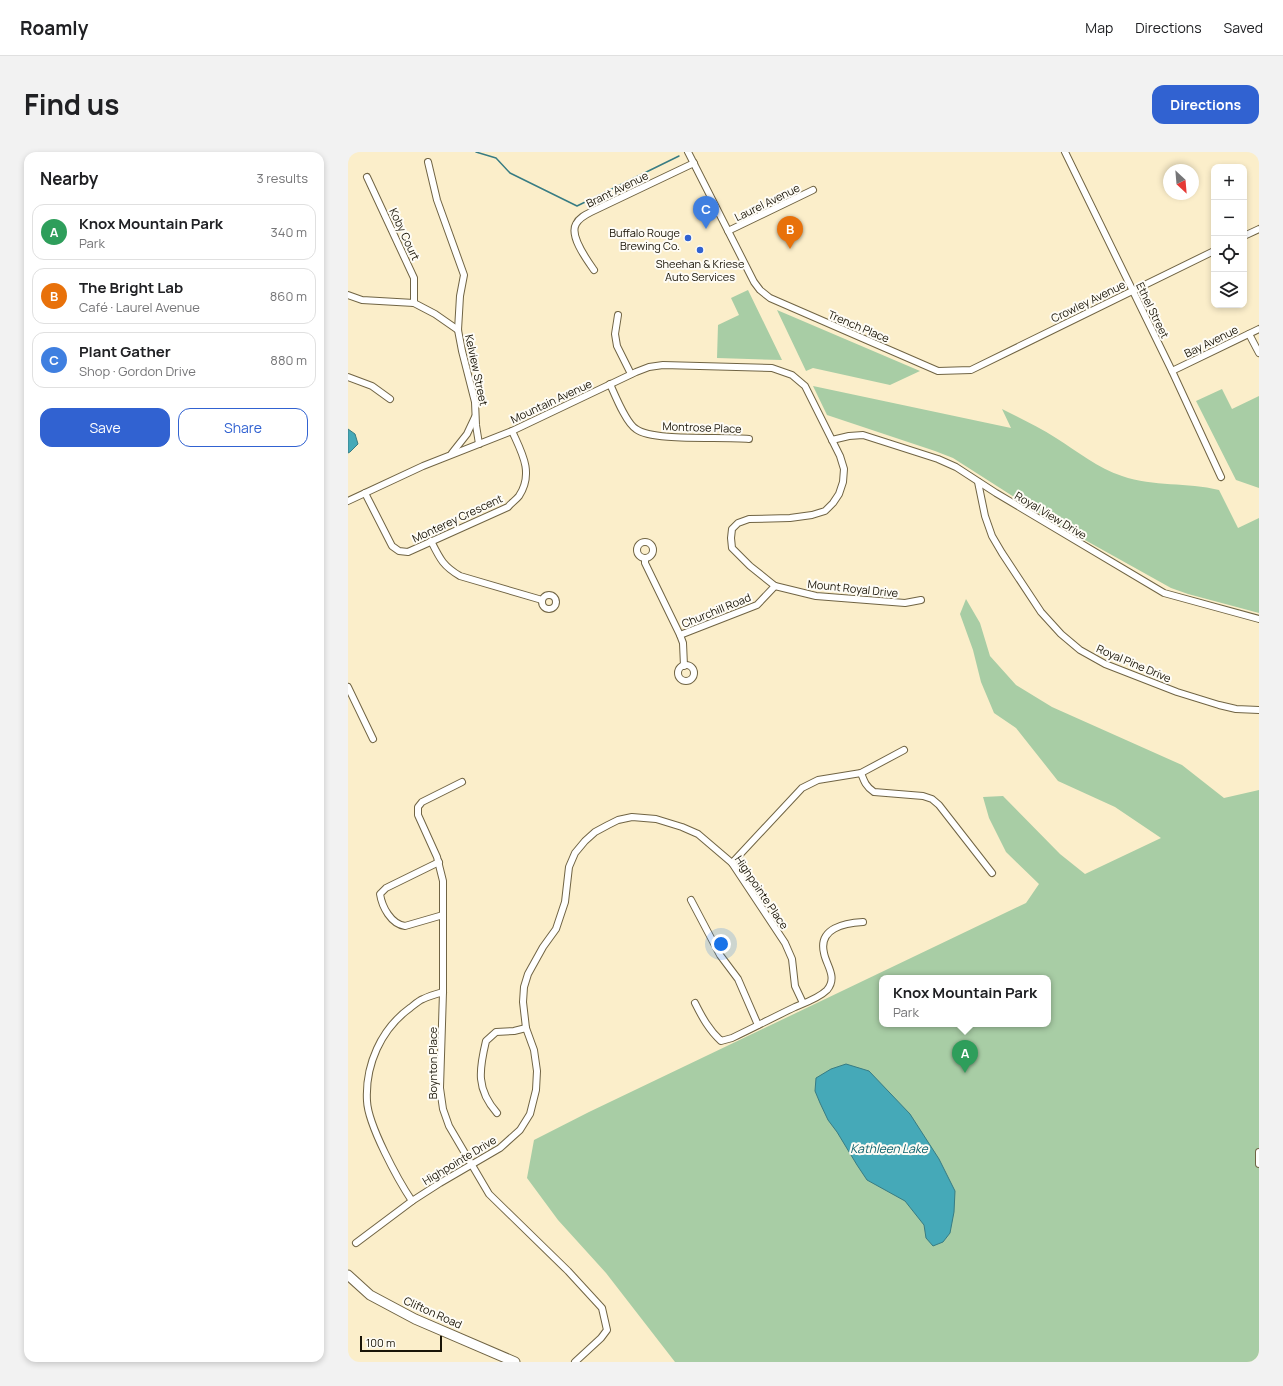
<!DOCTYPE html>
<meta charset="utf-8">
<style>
:root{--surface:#fff;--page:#f2f2f2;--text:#202124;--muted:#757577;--line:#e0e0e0;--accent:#3162d1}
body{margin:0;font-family:Manrope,sans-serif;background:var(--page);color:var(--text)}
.controls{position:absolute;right:12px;top:12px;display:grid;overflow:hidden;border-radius:8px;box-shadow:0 2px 6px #0003}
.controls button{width:36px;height:36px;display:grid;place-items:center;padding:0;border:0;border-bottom:1px solid var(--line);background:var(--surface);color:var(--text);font:20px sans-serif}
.compass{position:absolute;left:815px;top:12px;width:36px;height:36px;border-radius:50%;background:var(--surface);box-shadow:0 2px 6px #0003;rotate:154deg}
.scale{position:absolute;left:12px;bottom:10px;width:82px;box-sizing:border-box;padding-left:4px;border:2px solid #191407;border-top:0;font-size:11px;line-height:14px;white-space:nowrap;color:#191407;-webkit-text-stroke:3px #fefcf5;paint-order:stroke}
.you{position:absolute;left:373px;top:792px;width:14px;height:14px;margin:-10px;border:3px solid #fff;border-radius:50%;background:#1a73e8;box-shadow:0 0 0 6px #1a73e833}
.badge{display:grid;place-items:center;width:26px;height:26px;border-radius:50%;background:var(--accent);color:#fff;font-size:13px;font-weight:700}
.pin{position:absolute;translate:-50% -33px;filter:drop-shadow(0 1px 2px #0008)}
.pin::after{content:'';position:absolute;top:21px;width:14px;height:12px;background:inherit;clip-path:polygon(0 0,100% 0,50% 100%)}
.popup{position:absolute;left:531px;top:823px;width:172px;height:52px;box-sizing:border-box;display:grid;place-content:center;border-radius:8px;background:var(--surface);filter:drop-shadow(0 1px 3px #0005);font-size:13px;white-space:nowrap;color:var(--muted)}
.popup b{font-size:15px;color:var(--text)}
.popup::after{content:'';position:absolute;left:50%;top:100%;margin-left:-8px;border:8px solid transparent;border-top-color:var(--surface)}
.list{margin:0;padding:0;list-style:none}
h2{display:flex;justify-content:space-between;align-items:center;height:52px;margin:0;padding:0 16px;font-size:17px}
h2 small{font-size:13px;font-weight:400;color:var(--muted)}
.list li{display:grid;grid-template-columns:26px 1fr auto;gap:12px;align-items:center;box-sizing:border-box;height:56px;margin:0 8px 8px;padding:0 8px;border:1px solid var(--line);border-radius:12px}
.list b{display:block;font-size:15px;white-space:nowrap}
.list p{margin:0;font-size:13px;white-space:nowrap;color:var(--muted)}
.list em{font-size:13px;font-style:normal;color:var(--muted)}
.actions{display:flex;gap:8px;padding:12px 16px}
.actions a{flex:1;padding:9px 0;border:1px solid var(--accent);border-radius:12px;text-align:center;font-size:14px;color:var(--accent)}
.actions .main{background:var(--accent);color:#fff}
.icon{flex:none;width:22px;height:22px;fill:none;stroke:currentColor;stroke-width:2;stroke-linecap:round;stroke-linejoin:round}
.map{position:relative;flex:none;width:911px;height:1210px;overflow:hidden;border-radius:12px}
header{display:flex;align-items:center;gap:24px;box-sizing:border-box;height:56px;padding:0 20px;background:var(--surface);border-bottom:1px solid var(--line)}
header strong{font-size:19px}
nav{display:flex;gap:22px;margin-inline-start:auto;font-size:14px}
.intro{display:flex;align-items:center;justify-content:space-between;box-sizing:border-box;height:96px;padding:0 24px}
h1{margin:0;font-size:28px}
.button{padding:10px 18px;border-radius:12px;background:var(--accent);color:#fff;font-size:14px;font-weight:700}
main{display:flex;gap:24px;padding:0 24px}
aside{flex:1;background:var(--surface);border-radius:12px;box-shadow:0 2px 6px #0003}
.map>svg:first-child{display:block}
.green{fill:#a8cda5;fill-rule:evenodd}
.water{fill:#45a9b8;stroke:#387c83}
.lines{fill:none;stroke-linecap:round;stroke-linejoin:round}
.stream{stroke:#387c83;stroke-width:1.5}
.street-casing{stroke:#706444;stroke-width:8}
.secondary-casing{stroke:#706444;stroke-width:11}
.street{stroke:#fff;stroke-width:6}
.secondary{stroke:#fff;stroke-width:9}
.poi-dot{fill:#3162d1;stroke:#fefcf5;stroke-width:1.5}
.labels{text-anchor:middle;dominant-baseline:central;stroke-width:4;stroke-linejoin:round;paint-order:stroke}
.street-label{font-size:11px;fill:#191407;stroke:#fefcf5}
.poi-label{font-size:11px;fill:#191407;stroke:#fefcf5;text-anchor:end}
.water-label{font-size:12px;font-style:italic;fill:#0e626d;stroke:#fefcf5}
</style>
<header>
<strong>Roamly</strong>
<nav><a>Map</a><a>Directions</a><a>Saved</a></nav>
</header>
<div class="intro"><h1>Find us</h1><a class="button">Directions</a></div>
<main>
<aside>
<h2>Nearby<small>3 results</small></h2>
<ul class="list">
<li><span class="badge" style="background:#2e9e5b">A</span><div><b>Knox Mountain Park</b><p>Park</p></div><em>340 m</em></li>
<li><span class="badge" style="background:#e8710a">B</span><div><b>The Bright Lab</b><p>Café · Laurel Avenue</p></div><em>860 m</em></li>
<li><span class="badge" style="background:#3f7fe0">C</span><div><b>Plant Gather</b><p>Shop · Gordon Drive</p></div><em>880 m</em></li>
</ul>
<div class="actions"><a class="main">Save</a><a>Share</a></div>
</aside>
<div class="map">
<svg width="911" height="1210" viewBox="0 0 911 1210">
<rect width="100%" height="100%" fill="#fbeeca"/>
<g class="green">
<polygon points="400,138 434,208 369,206 370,173 391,163 383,146"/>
<polygon points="429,158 572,219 542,233 465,216 458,219"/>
<path d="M 465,234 L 663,276 L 654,257 C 672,266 691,275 708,286 C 730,300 750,316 774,324 C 806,335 839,330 871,338 L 890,376 L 911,366 L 911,461 L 840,442 L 823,436 L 710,373 L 605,306 L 587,299 L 479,263 Z"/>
<polygon points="874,237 884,257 911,244 911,336 888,328 848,249"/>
<path d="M 618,447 L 632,471 L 642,504 L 668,533 L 704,555 L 834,613 L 876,646 L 911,638 L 911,1210 L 327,1210 L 258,1121 L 210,1068 L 179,1026 L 186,988 L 241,960 L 678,751 L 691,732 L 658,700 L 641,666 L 635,645 L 655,644 L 712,702 L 737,722 L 813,686 L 767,655 L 710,629 L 668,576 L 646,561 L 633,530 L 625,498 L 612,462 ZM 534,826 L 700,826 L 700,872 L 534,872 Z"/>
</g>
<g class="water">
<polygon points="0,277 7,282 10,292 2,300 0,301"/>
<polygon points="498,912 521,919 562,962 591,1007 607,1039 606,1060 602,1081 595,1090 585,1094 578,1086 576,1073 557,1049 519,1028 509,1013 489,980 480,968 472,951 467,939 468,926 483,917"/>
</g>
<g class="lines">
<polyline class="stream" points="128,0 148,6 162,21 229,54 331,4"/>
<g class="street-casing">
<g id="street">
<polyline points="340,0 406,130 412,138 422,146 590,219 623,218 866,99"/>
<polyline points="717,0 824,219 873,325"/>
<polyline points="80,10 89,48 116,123 112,144 110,178 114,199 127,250 128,273 131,292"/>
<polyline points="19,25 66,126 66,151"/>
<polyline points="380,79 465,38"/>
<polyline points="896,84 911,77"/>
<path d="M 246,118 C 239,108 221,84 228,72 C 231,66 237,63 243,60 L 346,11"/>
<polyline points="0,143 14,148 66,151 87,162 110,178"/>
<polyline points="270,163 267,182 269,194 283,222"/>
<polyline points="901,182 911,201"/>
<polyline points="824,219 911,177"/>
<polyline points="0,225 24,234 42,247"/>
<path d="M 262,232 C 267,243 278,271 288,277 C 305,290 375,284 401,287"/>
<polyline points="484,288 501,284 515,283 590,307 608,315 648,341 816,441 911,467"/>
<polyline points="104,301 119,282 127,265"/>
<polyline points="630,330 637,364 644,384 654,401 693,460 713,482 732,498 757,512 829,540 871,553 888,557 911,558"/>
<path d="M 17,341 L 44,394 L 51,399 L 60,400 L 160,355 C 163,351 168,348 171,344 C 186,321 174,301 164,279"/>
<polyline points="0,349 75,314 164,279 288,220 301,215 315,213 424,216 444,223 457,234 492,304 496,317 495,330 491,342 485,351 477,359 464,363 442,366 401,367 390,371 384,377 383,386 384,396 402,414 427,434 468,444 557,451 573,448"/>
<path d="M 83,389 C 92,407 95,414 112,424 L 194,448"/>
<circle cx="297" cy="398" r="8"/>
<polyline points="297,406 297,411 332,483 335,491 336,514"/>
<circle cx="201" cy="450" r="7"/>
<polyline points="332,483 409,453 427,434"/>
<circle cx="338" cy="521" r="8"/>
<polyline points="0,535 25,587"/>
<path d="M 513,621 C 516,629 518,635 526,640 L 575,644 L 584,647 L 591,653 L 644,721"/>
<polyline points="114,630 74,650 70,655 70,663 89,705 95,729 95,840 92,936 95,957 101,974 141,1042 220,1119 254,1156 259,1178 253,1186 227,1210"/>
<path d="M 91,710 L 38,736 L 32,742 C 34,755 43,772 57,774 L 95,763"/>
<polyline points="384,711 454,636 470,628 513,621 556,598"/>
<polyline points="343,748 372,803 390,827 410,873"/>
<path d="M 347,851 C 354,865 361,878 373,889 L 384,886 C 405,876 426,865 447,855 C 457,851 471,846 479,838 C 490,825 478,813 476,801 C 470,776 497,771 515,770"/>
<path d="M 149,961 C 128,937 131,918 138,889 L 148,880 L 166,879 L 178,876"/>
<polyline points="911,1000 911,1012"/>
<path d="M 64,1049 C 50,1028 20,973 19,949 C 17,913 33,877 62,856 C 66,853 70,849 75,847 C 81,844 88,842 95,840"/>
<polyline points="8,1091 64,1049 92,1031 152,996 172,978 182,962 188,938 189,919 186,898 178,876 175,850 176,835 180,822 195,795 208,777 217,750 221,715 227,701 237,689 247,680 260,673 270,668 284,665 308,667 334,675 350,682 384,711 437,791 444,807 447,834 455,851"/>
</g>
</g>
<g class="secondary-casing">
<polyline id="secondary" points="0,1123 22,1143 67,1167 167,1210"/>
</g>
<use href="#street" class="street"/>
<use href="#secondary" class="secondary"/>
</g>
<g class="poi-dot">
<circle cx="340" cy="86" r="4"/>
<circle cx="352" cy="98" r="4"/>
</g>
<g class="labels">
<g class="street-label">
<text transform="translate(269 37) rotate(-26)">Brant Avenue</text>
<text transform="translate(419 50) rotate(-26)">Laurel Avenue</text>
<text transform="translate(57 82) rotate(65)">Koby Court</text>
<text transform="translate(740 149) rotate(-26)">Crowley Avenue</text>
<text transform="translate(805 158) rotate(64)">Ethel Street</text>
<text transform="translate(511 174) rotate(23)">Trench Place</text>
<text transform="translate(863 189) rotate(-26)">Bay Avenue</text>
<text transform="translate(129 218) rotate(78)">Kelview Street</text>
<text transform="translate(203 249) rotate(-25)">Mountain Avenue</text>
<text transform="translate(354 275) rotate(2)">Montrose Place</text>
<text transform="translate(703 363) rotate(31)">Royal View Drive</text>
<text transform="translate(109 366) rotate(-25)">Monterey Crescent</text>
<text transform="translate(505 436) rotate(6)">Mount Royal Drive</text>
<text transform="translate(368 458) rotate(-22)">Churchill Road</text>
<text transform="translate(786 511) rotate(23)">Royal Pine Drive</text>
<text transform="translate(414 740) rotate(56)">Highpointe Place</text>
<text transform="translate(84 911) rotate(-90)">Boynton Place</text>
<text transform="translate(111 1008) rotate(-31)">Highpointe Drive</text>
<text transform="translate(85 1160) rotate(24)">Clifton Road</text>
</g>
<g class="poi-label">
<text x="332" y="80">Buffalo Rouge<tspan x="332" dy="13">Brewing Co.</tspan></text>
<text x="352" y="111" text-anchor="middle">Sheehan &amp; Kriese<tspan x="352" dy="13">Auto Services</tspan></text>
</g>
<g class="water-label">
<text x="541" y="996">Kathleen Lake</text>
</g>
</g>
</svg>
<div class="controls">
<button>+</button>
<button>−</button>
<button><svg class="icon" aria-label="locate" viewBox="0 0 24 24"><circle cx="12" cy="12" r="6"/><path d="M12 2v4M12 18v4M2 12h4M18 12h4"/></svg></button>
<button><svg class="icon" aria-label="layers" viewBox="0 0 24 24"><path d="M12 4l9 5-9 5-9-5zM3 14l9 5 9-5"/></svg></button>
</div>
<svg class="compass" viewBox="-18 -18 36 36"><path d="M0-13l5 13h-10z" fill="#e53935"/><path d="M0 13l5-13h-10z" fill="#757577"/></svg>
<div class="scale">100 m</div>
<div class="you"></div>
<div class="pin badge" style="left:617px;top:921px;background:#2e9e5b">A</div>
<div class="popup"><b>Knox Mountain Park</b>Park</div>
<div class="pin badge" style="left:442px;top:97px;background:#e8710a">B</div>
<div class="pin badge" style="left:358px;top:77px;background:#3f7fe0">C</div>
</div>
</main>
